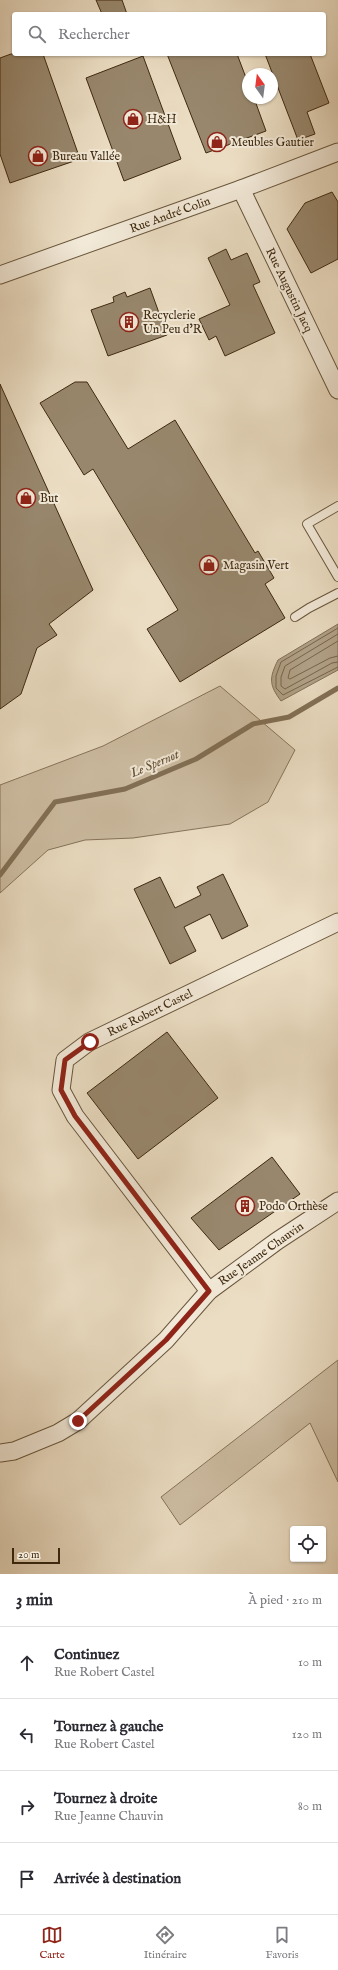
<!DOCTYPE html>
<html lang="fr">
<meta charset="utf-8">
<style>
:root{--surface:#fff;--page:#f2f2f3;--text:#2b2b33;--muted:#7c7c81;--line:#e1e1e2;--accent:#8f2418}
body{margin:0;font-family:"IM FELL English",serif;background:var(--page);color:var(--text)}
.controls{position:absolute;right:12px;bottom:12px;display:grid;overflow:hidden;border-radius:4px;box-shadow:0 1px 3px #0004}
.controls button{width:36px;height:36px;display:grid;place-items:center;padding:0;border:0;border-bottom:1px solid var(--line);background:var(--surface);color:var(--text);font:20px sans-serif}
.compass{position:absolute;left:242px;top:68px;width:36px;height:36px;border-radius:50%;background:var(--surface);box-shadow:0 1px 3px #0004;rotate:346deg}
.scale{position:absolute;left:12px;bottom:10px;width:48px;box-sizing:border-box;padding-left:4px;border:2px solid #3e290f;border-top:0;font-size:11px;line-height:14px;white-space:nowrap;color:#3e290f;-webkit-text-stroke:3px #f2e9d8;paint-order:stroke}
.stop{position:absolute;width:12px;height:12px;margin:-9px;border:3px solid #8f2418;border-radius:50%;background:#fff}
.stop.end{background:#8f2418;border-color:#fff;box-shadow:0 1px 4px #0008}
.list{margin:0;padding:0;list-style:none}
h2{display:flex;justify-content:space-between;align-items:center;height:52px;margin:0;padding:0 16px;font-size:17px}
h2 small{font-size:13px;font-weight:400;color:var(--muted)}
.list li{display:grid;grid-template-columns:26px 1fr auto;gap:12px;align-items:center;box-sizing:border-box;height:72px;padding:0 16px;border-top:1px solid var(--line)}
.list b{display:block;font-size:15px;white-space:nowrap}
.list p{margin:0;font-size:13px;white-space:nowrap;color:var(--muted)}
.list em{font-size:13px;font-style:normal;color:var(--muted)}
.icon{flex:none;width:22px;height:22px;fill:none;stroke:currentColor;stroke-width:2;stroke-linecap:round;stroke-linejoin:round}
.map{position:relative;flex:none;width:338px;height:1574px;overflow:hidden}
.search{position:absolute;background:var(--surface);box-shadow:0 1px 3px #0004;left:12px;right:12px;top:12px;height:44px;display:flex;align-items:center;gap:10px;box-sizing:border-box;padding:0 14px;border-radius:4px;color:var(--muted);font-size:15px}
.sheet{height:340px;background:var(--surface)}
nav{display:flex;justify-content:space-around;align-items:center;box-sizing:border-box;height:56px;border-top:1px solid var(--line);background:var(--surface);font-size:11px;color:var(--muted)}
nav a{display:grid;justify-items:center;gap:2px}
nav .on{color:var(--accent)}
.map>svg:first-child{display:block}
.green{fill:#cebea4;stroke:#86745a}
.water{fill:#b0a086;stroke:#827056}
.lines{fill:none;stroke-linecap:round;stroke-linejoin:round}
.shore{stroke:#77644a;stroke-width:1}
.stream{stroke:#827056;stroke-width:5}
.building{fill:#98876d;stroke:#3e290f}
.service-casing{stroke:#69563c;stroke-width:10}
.minor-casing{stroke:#69563c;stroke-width:19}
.service{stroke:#f2e9d8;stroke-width:8}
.minor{stroke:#f2e9d8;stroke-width:17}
.route{stroke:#8f2418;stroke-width:5}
.labels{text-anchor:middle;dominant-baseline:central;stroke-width:4;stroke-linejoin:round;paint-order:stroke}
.poi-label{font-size:12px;fill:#3e290f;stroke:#f2e9d8;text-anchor:start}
.street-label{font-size:12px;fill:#3e290f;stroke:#f2e9d8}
.water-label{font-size:13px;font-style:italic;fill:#604d33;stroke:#f2e9d8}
</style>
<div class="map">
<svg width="338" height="1574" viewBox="0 0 338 1574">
<rect width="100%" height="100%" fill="#ebddc3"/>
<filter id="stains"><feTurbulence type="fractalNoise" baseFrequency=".005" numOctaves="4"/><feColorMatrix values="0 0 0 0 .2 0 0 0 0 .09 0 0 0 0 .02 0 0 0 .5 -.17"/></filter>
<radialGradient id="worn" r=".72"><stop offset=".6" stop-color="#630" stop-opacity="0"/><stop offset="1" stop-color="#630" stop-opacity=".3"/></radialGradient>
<g class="green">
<polygon points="220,686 295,750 268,802 230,824 133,838 85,840 48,850 0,893 0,785 103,746"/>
<polygon points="338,1360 338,1482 310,1423 180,1525 161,1497"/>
</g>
<path class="water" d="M 338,624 L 338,670 L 281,701 C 269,685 269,678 278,660 Z"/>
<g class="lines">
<g class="shore">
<polyline points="338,628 281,662 276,676 276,688 283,695 338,667"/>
<polyline points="338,634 285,666 281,677 281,686 285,689 332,663 338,662"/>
<polyline points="338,641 290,670 288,678 290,679 330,658 338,656"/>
</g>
<polyline class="stream" points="0,875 55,802 125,789 196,759 253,724 289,717 338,688"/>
</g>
<g class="building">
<polygon points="96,0 122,0 127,14 102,14"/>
<polygon points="11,54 43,54 80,159 10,183 0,154 0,58"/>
<polygon points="167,54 237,54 248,83 248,98 254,98 266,131 206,153"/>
<polygon points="265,54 310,54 329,103 307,112 315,134 298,140"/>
<polygon points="143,56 181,159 124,181 86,78"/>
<polygon points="332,192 338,202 338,259 311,273 287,229 305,203"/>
<polygon points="226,249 231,260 247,253 260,282 253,285 275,333 225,356 216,336 209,340 199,319 230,305 208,258"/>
<polygon points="150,288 167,335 108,356 91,310 114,302 113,297 125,292 127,297"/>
<polygon points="75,382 87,382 128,449 175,420 255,553 258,551 274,578 265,584 285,618 180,682 147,629 178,610 93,469 84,475 40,403"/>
<polygon points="0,384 93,590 49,624 57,635 37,648 21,694 0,709"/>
<polygon points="223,874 248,926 222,939 210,914 184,927 196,951 170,964 134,889 160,877 175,908 201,895 197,887"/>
<polygon points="167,1032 218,1098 138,1159 87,1093"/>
<polygon points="272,1157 300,1194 219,1250 191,1218"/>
</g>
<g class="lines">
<g class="service-casing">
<g id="service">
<polyline points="338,506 307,524 338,577"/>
<polyline points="295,617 309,608 338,593"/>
</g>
</g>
<g class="minor-casing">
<g id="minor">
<polyline points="241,189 338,390"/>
<polyline points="0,275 241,189 338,152"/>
<polyline points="209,1291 75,1116 61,1090 65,1060 89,1042 338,922"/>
<polyline points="0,1453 14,1451 58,1433 78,1421 166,1340 209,1291 277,1241 338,1201"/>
</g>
</g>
<use href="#service" class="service"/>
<use href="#minor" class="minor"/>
</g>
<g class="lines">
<polyline class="route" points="78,1421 166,1340 209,1291 75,1116 61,1090 65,1060 90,1042"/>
</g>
<defs>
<g id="shop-ring" transform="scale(1)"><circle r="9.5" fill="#f2e9d8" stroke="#8f2418" stroke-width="1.5"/><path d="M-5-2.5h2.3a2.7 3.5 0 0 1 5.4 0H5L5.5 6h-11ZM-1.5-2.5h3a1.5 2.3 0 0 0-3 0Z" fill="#8f2418"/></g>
<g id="building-ring" transform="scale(1)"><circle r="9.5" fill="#f2e9d8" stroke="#8f2418" stroke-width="1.5"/><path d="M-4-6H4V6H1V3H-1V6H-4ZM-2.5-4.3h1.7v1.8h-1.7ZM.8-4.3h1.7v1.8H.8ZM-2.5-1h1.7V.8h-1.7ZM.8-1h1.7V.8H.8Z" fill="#8f2418"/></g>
</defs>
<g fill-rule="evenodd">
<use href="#shop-ring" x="133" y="119"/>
<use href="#shop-ring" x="217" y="142"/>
<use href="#shop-ring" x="38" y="156"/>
<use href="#building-ring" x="129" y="322"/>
<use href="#shop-ring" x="26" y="498"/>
<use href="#shop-ring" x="209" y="565"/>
<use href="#building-ring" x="245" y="1206"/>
</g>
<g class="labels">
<g class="poi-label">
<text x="147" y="119">H&amp;H</text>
<text x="231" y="142">Meubles Gautier</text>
<text x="52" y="156">Bureau Vallée</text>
<text x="143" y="315">Recyclerie<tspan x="143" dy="14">Un Peu d'R</tspan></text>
<text x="40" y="498">But</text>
<text x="223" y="565">Magasin Vert</text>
<text x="259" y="1206">Podo Orthèse</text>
</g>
<g class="street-label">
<text transform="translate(170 215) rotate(-20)">Rue André Colin</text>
<text transform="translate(289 290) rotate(64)">Rue Augustin Jacq</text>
<text transform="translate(150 1013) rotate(-26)">Rue Robert Castel</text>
<text transform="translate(261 1254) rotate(-35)">Rue Jeanne Chauvin</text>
</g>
<g class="water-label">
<text transform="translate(155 764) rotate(-23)">Le Spernot</text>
</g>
</g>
<rect width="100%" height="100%" filter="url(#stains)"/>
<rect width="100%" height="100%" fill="url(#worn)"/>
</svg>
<div class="controls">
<button><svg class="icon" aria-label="locate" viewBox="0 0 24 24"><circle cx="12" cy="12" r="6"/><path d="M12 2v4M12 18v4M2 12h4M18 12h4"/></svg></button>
</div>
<svg class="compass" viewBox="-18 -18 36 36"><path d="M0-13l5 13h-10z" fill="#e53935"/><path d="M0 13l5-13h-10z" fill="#7c7c81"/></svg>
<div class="scale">20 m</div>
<div class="stop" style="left:90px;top:1042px"></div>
<div class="stop end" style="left:78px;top:1421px"></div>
<div class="search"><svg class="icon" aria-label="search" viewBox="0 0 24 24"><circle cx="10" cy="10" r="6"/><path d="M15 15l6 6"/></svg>Rechercher</div>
</div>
<section class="sheet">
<h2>3 min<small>À pied · 210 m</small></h2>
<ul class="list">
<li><svg class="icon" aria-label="ahead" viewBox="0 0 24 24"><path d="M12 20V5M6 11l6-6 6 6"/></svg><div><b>Continuez</b><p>Rue Robert Castel</p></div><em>10 m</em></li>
<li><svg class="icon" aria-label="left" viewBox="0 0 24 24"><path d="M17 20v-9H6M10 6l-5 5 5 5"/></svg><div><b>Tournez à gauche</b><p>Rue Robert Castel</p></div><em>120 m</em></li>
<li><svg class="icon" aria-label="right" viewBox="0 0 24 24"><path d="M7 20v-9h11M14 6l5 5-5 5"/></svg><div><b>Tournez à droite</b><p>Rue Jeanne Chauvin</p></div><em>80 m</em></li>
<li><svg class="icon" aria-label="arrive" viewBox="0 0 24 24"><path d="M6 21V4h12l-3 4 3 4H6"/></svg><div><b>Arrivée à destination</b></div></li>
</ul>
</section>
<nav>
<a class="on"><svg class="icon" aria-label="map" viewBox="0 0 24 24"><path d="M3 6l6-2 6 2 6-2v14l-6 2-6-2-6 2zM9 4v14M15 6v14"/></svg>Carte</a>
<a><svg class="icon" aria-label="directions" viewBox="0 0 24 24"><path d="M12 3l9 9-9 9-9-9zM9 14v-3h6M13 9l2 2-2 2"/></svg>Itinéraire</a>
<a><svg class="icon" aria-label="saved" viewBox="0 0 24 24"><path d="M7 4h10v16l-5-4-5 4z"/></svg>Favoris</a>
</nav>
